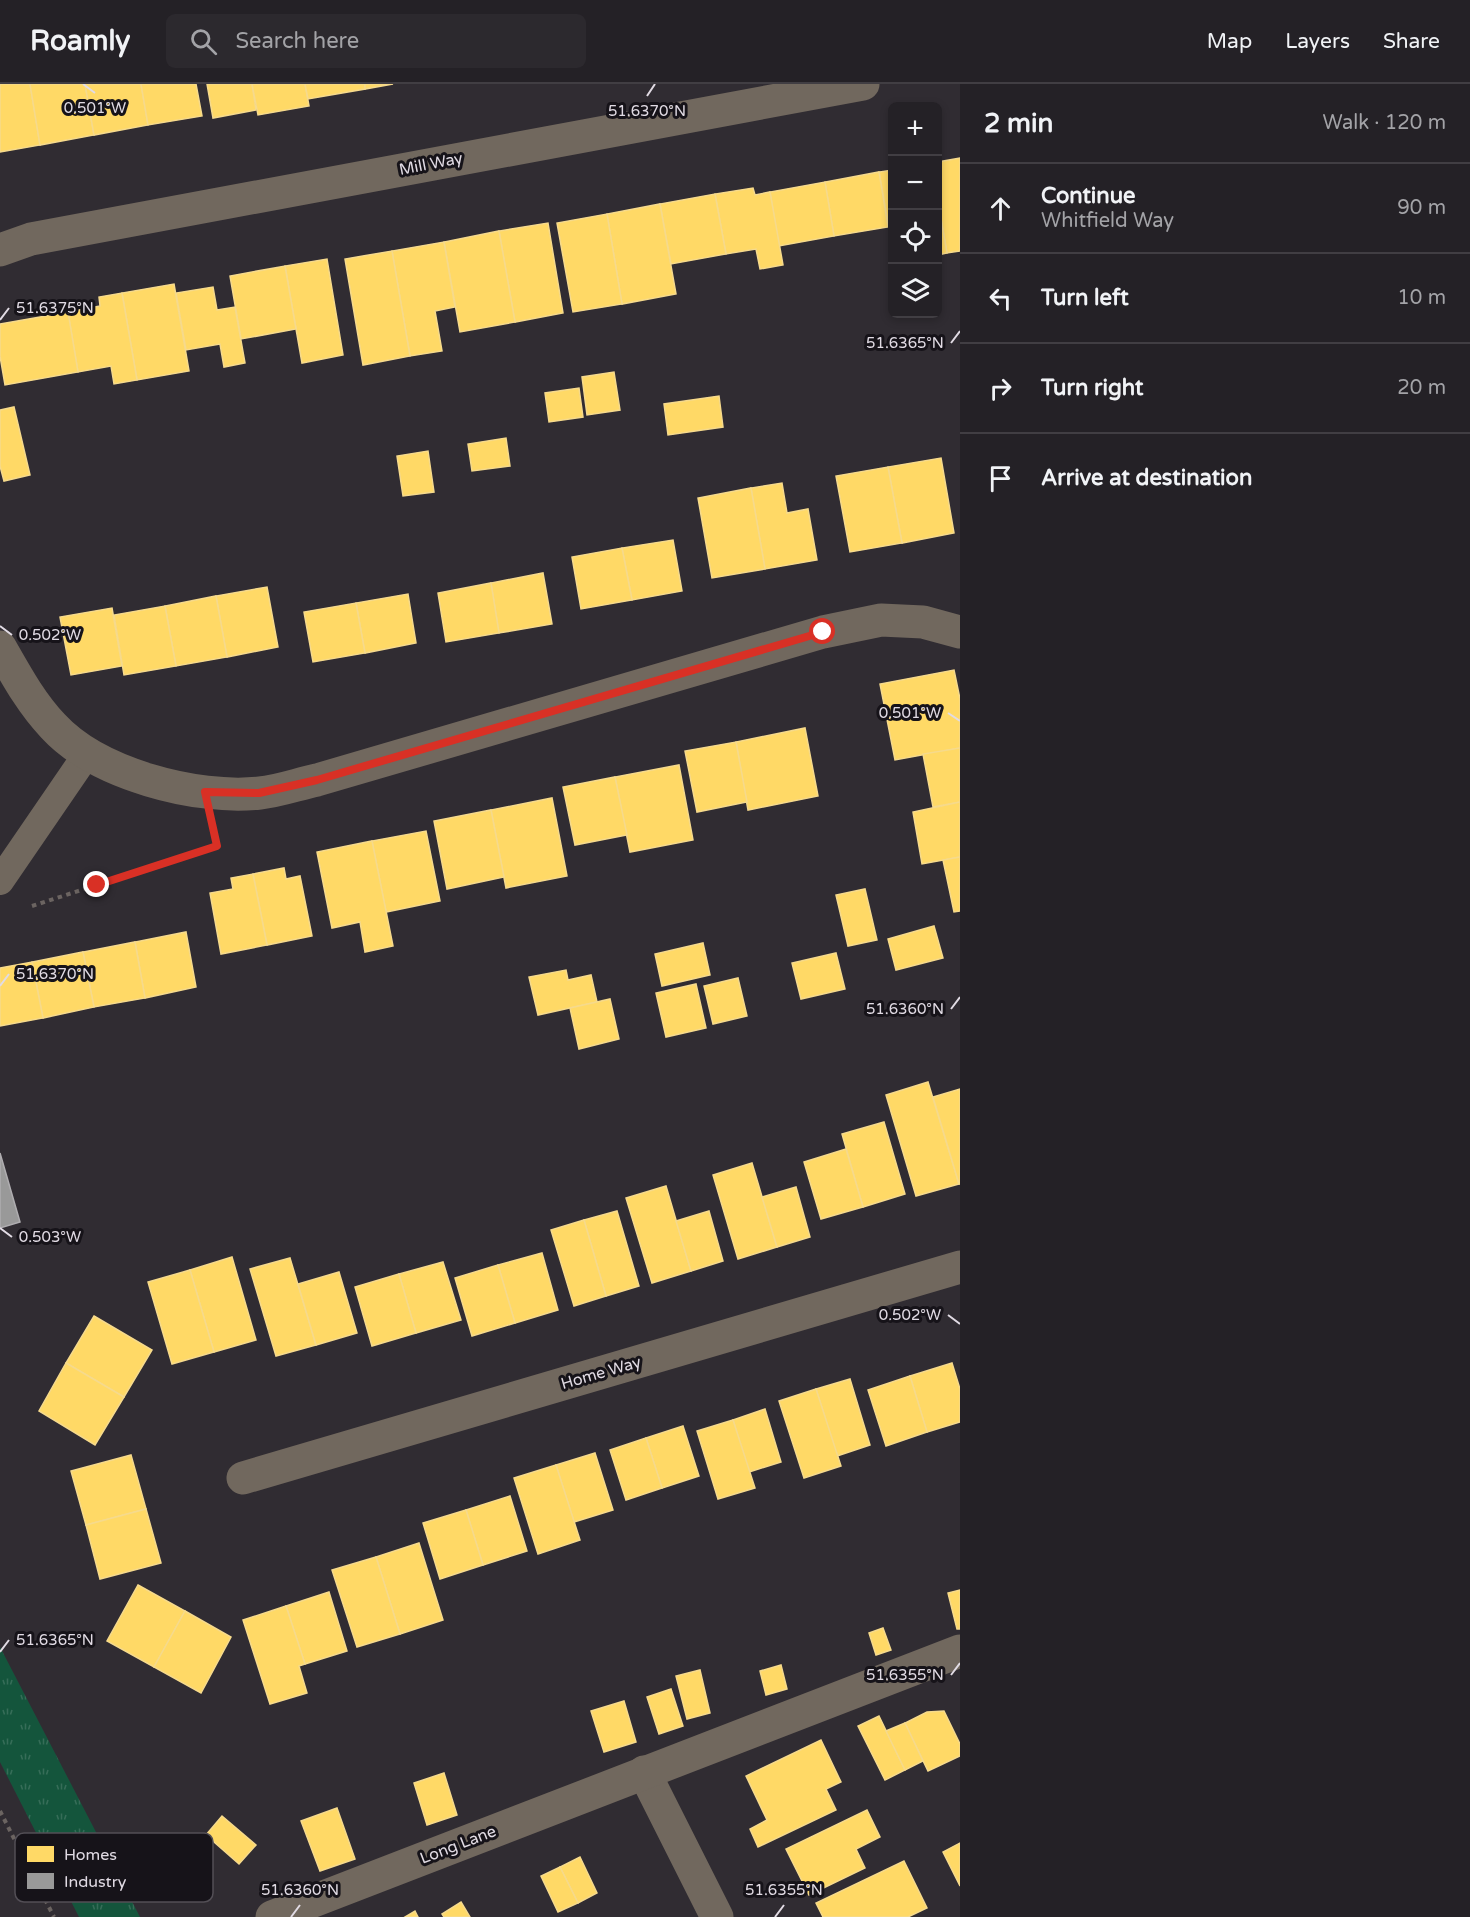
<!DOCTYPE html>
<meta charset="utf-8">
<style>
:root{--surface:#242126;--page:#2c292e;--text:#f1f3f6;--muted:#a3a3a7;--line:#413e43}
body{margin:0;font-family:"Varela Round",sans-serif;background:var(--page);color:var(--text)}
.controls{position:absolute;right:18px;top:18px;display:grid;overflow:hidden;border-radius:9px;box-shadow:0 3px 9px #0003}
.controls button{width:54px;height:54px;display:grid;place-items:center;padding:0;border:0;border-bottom:2px solid var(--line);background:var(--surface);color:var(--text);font:30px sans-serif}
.stop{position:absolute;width:18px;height:18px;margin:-14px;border:4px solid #d93025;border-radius:50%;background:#fff}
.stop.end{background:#d93025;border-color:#fff;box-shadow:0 2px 6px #0008}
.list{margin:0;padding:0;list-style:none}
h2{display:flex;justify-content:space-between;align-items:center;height:78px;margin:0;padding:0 24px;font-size:26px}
h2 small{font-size:20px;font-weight:400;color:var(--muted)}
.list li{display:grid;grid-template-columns:39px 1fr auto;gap:18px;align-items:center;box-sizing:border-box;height:90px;padding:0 24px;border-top:2px solid var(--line)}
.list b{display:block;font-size:22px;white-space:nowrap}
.list p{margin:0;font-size:20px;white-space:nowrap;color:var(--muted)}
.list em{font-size:20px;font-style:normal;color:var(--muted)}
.icon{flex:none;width:33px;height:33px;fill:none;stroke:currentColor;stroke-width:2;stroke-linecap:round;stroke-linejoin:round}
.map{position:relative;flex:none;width:960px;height:1833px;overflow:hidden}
header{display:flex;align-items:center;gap:36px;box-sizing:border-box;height:84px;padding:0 30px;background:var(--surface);border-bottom:2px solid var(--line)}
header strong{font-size:28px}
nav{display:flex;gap:33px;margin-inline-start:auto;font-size:21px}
.search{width:420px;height:54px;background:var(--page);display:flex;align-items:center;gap:15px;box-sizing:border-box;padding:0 21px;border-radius:9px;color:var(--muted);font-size:22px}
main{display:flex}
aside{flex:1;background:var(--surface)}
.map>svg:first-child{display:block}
.grass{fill:url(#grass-tufts)}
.homes{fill:#ffd966;stroke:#f6da8c;stroke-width:1.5}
.industry{fill:#999;stroke:#afadb0;stroke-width:1.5}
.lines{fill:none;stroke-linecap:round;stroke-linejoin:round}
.path{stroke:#6b6461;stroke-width:4;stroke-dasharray:4.5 4.5;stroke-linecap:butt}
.service{stroke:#71685e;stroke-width:28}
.minor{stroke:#71685e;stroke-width:33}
.route{stroke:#d93025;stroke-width:8}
.ticks{fill:none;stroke:#e1dbe4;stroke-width:2}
.labels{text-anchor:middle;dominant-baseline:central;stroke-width:6;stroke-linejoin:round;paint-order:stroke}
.street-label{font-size:16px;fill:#e1dbe4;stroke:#161319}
.key{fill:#161319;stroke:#534f56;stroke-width:1.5}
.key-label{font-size:16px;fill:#e1dbe4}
.ticks-label{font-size:15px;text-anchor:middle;fill:#e1dbe4;stroke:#161319;stroke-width:6;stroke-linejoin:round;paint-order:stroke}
</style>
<header>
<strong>Roamly</strong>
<div class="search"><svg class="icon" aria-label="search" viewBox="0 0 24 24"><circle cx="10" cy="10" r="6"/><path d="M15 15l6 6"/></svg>Search here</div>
<nav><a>Map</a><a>Layers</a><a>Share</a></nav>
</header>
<main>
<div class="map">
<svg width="960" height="1833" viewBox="0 0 960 1833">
<defs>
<pattern id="grass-tufts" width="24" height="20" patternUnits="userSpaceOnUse" patternTransform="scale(1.5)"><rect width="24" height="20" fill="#14553c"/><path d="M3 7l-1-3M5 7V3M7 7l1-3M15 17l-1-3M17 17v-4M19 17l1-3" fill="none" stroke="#366d58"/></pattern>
</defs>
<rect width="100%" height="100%" fill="#302c32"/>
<polygon class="grass" points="0,1563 140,1833 79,1833 0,1678"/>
<g class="homes">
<polygon points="0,0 30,0 40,61 0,68"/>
<polygon points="30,0 85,0 94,51 40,61"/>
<polygon points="85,0 141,0 148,41 94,51"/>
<polygon points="141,0 196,0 202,32 148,41"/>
<polygon points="207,0 252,0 256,26 213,34"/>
<polygon points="252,0 305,0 309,22 258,31"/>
<polygon points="305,0 365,0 365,5 308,15"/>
<polygon points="365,0 393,0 365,5"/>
<polygon points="960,74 960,167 947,169 938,118 938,78"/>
<polygon points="892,86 892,161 879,88"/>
<polygon points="879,88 888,143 834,152 825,98"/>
<polygon points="825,98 834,152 779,162 770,108"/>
<polygon points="753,104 755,111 770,108 783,181 760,185 756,165 726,170 715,110"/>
<polygon points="715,110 726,170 671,180 660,120"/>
<polygon points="938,118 947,169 938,171"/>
<polygon points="660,120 676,210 622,220 607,130"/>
<polygon points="607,130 622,220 573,228 557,139"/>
<polygon points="548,139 563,229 515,238 499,147"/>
<polygon points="499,147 515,238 460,248 444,158"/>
<polygon points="444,158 455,223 435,227 442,267 410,272 392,167"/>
<polygon points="392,167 410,272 363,281 345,175"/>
<polygon points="327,175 343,271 302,279 285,182"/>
<polygon points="285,182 296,245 241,255 230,192"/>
<polygon points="174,200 189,287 137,296 122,209"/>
<polygon points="213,203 217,226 235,223 245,279 224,283 220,260 186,266 176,209"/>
<polygon points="122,209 137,296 114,300 111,282 78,288 68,228 100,222 99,213"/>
<polygon points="68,228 78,288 5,301 0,272 0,240"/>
<polygon points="614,288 620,326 587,331 582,293"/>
<polygon points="579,304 583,333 549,338 545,309"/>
<polygon points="719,312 723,343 668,351 664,320"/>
<polygon points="14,323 30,391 4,397 0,382 0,326"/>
<polygon points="506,354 510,382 472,387 468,360"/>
<polygon points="428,367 434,408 403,412 397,372"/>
<polygon points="941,374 954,449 902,459 888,383"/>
<polygon points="888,383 902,459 850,468 836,392"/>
<polygon points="782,399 787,429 808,425 817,476 765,485 751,404"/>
<polygon points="751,404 765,485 712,494 698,414"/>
<polygon points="673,456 682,507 632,516 622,464"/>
<polygon points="622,464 632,516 581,525 572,473"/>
<polygon points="543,489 552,540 499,549 491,499"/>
<polygon points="491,499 499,549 446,558 438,509"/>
<polygon points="267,503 278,563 227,573 216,512"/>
<polygon points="408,510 416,559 365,569 356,519"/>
<polygon points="216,512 227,573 176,582 165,522"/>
<polygon points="356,519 365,569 313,578 304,528"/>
<polygon points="165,522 176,582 124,591 114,531"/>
<polygon points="112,524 122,582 71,591 60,533"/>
<polygon points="954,586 960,615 960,664 895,676 880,600"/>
<polygon points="805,644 818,712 748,726 736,658"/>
<polygon points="736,658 747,718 697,728 685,667"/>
<polygon points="960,664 960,718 933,723 923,670"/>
<polygon points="679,681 693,756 630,768 615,693"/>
<polygon points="615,693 627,751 575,761 563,703"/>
<polygon points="552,714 567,792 506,804 491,726"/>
<polygon points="960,718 960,773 922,780 913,728"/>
<polygon points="491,726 504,793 447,805 434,737"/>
<polygon points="426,747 440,817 386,828 372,757"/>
<polygon points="372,757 393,862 365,868 360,838 332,844 317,768"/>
<polygon points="960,773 960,827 954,828 943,776"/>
<polygon points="284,784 286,795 300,792 312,852 267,861 253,790"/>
<polygon points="253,790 267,861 221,870 210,809 233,805 231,794"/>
<polygon points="865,805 877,856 848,862 836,811"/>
<polygon points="934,842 943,874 896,886 888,855"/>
<polygon points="186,848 196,903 145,914 135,858"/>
<polygon points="135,858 145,914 94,923 83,868"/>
<polygon points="703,859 710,891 662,902 655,870"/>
<polygon points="83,868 94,923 43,934 32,878"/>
<polygon points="836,869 845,905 801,915 792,879"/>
<polygon points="32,878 43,934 0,942 0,884"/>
<polygon points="566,886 568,896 591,891 597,918 538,931 529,893"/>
<polygon points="738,894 747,932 713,940 704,902"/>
<polygon points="696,900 706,944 666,953 656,909"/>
<polygon points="610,915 619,955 579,965 570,924"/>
<polygon points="928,998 959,1100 916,1112 886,1011"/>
<polygon points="960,1005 960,1100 959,1100 933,1013"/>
<polygon points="884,1038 905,1110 863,1123 842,1050"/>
<polygon points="846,1065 863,1123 821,1135 804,1078"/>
<polygon points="752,1079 777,1163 738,1175 713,1091"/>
<polygon points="666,1102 691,1187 652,1199 626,1114"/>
<polygon points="796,1103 810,1153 777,1163 762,1113"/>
<polygon points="617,1127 639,1202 606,1212 584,1136"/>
<polygon points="709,1127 723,1177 691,1187 676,1137"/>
<polygon points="584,1136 606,1212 574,1222 551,1146"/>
<polygon points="542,1169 558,1226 515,1239 498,1181"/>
<polygon points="232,1173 256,1256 214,1268 190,1186"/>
<polygon points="290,1174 316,1261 276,1272 250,1185"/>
<polygon points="443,1178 461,1236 416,1249 399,1190"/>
<polygon points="498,1181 515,1239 472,1252 455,1194"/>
<polygon points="190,1186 214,1268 172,1280 148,1198"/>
<polygon points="339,1188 357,1249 316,1261 298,1200"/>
<polygon points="399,1190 416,1249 372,1262 355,1203"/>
<polygon points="94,1232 152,1266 124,1313 66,1279"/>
<polygon points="66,1279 124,1313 95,1361 39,1327"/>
<polygon points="952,1279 960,1305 960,1338 927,1348 910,1292"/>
<polygon points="910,1292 927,1348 886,1362 868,1306"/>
<polygon points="850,1295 870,1361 837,1372 816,1305"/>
<polygon points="816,1305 841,1382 804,1394 779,1317"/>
<polygon points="765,1325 781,1378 749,1388 733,1336"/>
<polygon points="733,1336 755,1404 718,1415 697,1347"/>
<polygon points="683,1342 699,1392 662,1404 646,1354"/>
<polygon points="646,1354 662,1404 626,1416 610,1366"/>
<polygon points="595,1369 613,1426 574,1438 556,1381"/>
<polygon points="131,1371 146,1425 86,1441 71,1387"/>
<polygon points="556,1381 580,1456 538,1470 514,1394"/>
<polygon points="510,1412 527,1467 483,1481 466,1426"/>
<polygon points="146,1425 161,1479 100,1495 86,1441"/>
<polygon points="466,1426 483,1481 440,1495 423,1439"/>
<polygon points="419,1459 443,1536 400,1550 376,1473"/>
<polygon points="376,1473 400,1550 357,1563 332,1486"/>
<polygon points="138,1501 185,1527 154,1583 107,1557"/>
<polygon points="960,1506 960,1545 957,1545 948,1509"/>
<polygon points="329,1508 347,1567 305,1580 286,1522"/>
<polygon points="286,1522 305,1580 299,1582 307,1609 270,1620 243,1536"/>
<polygon points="185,1527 231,1553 201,1609 154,1583"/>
<polygon points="883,1544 891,1566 876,1571 869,1549"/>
<polygon points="781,1581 787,1605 766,1611 760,1587"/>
<polygon points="700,1586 710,1629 687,1635 676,1592"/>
<polygon points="671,1605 683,1642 659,1650 647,1613"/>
<polygon points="624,1617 636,1658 604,1668 591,1627"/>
<polygon points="944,1627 960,1660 960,1672 928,1687 905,1639 927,1628"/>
<polygon points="879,1632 905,1686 885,1696 858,1642"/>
<polygon points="905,1639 923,1677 905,1686 886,1647"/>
<polygon points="821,1656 841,1698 826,1705 836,1726 758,1763 750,1745 767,1736 746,1692"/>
<polygon points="444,1689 457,1731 427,1741 414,1699"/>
<polygon points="337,1724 355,1775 320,1787 301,1737"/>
<polygon points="867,1726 880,1753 856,1765 865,1784 809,1811 786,1765"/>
<polygon points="222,1732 256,1761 239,1780 206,1751"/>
<polygon points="960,1759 960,1802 943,1768"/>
<polygon points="580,1773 597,1809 578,1819 560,1783"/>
<polygon points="904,1777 927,1824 908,1833 823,1833 816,1819"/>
<polygon points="560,1783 578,1819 558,1828 541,1792"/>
<polygon points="461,1818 470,1833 444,1833 442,1830"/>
<polygon points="415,1827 418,1833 405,1833"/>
</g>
<polygon class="industry" points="0,1069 20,1138 0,1144"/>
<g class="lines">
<g class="path">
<polyline points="32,822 217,762 214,751"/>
<polyline points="0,1727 54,1833"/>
</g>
<polyline class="service" points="0,797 87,670"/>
<g class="minor">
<polyline points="0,166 31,155 863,0"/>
<path d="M 0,563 C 16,591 31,619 53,642 C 97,690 196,716 260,709 C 279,707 298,700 317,696 L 823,548 L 881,536 L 923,538 L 960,548"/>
<polyline points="243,1394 960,1183"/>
<polyline points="644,1688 717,1833"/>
<polyline points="272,1833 960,1567"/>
</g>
</g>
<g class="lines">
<polyline class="route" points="97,801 217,762 205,708 259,709 317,696 823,548"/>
</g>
<path class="ticks" d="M 83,0 L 95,9M 647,12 L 655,0M 0,236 L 9,224M 951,259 L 960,247M 0,542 L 12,551M 948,629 L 960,637M 0,902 L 9,890M 951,925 L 960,913M 0,1144 L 12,1153M 948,1231 L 960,1240M 0,1568 L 9,1556M 951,1591 L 960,1579M 291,1833 L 300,1821M 775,1833 L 784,1821"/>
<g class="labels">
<g class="street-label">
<text transform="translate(431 80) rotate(-11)">Mill Way</text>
<text transform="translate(601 1289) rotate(-16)">Home Way</text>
<text transform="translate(458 1761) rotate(-21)">Long Lane</text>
</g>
</g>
<rect x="15" y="1749" width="198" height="69" rx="9" class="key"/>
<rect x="27" y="1762" width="27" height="16" fill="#ffd966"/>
<rect x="27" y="1789" width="27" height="16" fill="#999"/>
<g class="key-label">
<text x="64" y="1776">Homes</text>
<text x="64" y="1803">Industry</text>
</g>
<g class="ticks-label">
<text x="95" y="29">0.501°W</text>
<text x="647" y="32">51.6370°N</text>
<text x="55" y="229">51.6375°N</text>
<text x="905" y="264">51.6365°N</text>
<text x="50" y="556">0.502°W</text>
<text x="910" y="634">0.501°W</text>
<text x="55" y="895">51.6370°N</text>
<text x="905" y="930">51.6360°N</text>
<text x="50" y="1158">0.503°W</text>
<text x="910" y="1236">0.502°W</text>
<text x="55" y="1561">51.6365°N</text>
<text x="905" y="1596">51.6355°N</text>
<text x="300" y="1811">51.6360°N</text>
<text x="784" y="1811">51.6355°N</text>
</g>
</svg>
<div class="controls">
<button>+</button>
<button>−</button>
<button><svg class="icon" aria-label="locate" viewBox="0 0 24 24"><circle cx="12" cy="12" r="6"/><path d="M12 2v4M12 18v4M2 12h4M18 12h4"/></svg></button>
<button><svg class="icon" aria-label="layers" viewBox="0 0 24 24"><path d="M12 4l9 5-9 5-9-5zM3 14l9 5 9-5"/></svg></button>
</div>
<div class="stop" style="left:823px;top:548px"></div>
<div class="stop end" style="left:97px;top:801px"></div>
</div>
<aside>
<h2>2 min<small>Walk · 120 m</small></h2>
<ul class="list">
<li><svg class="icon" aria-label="ahead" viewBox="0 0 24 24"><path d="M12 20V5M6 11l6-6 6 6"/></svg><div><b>Continue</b><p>Whitfield Way</p></div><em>90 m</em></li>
<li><svg class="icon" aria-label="left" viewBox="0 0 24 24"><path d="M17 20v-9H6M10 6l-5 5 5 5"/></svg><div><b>Turn left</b></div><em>10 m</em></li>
<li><svg class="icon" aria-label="right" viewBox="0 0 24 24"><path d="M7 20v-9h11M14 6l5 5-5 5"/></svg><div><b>Turn right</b></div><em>20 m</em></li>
<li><svg class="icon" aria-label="arrive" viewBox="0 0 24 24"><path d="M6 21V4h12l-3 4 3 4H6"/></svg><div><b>Arrive at destination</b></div></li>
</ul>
</aside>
</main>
